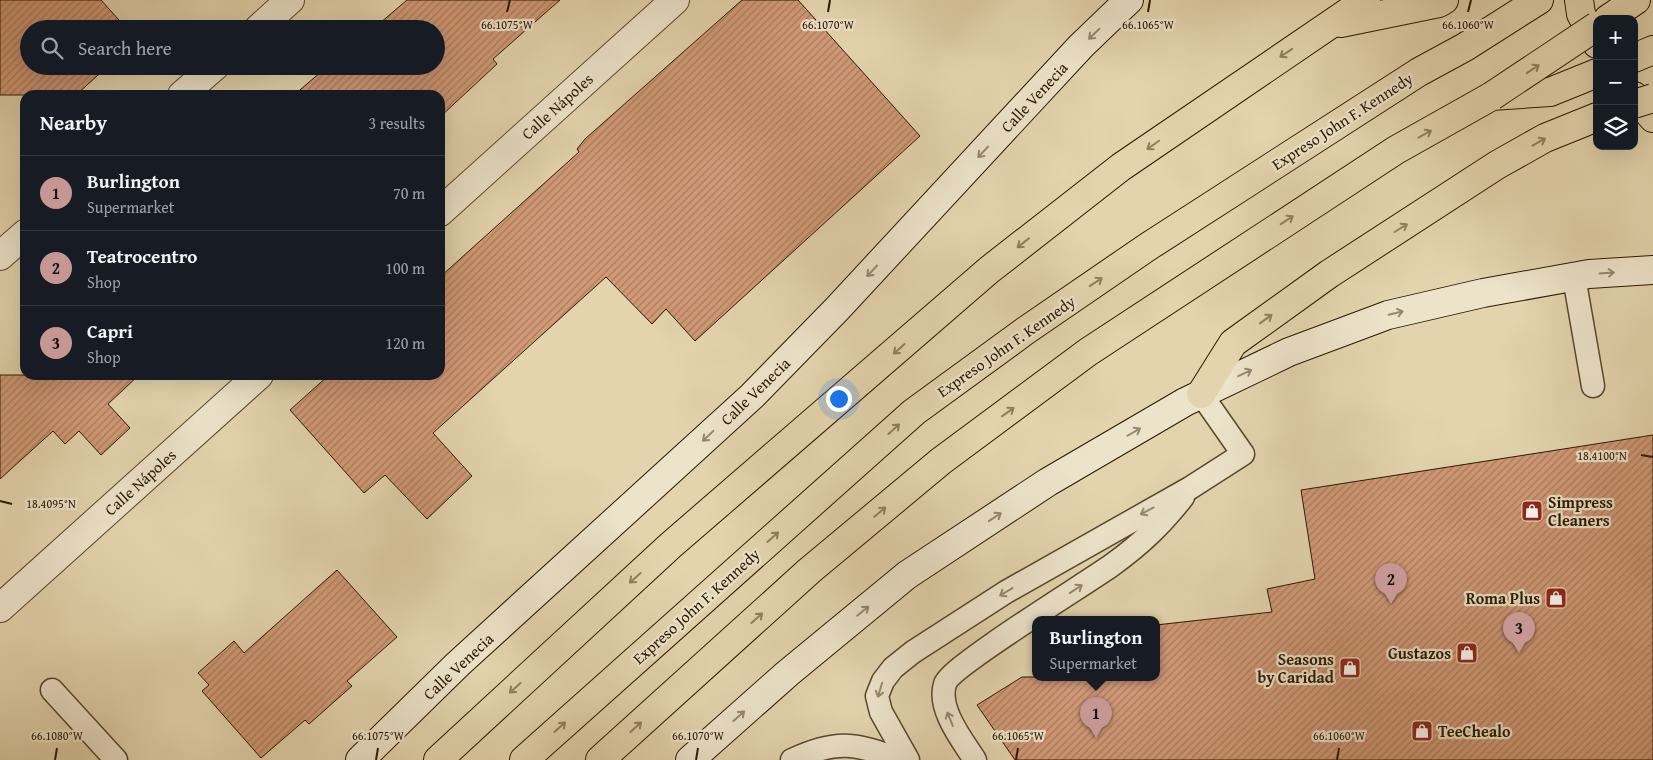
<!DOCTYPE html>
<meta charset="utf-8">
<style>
:root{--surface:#171b24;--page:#20242c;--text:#f1f3f6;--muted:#9ea1a6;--line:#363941;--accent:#c59692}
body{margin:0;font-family:"Gentium Book Plus",serif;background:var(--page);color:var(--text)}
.controls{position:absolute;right:15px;top:15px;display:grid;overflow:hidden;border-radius:10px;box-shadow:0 5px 20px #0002}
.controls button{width:45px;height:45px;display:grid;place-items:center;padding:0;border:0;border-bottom:1px solid var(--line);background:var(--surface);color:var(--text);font:25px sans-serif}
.you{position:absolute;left:838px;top:398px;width:18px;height:18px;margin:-12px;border:4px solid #fff;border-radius:50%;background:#1a73e8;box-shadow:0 0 0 8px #1a73e833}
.badge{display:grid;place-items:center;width:32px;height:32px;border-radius:50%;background:var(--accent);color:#111;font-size:16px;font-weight:700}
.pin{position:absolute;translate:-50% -41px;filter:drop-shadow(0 1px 2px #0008)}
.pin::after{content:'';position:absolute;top:26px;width:18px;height:15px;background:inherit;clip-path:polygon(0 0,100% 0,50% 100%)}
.popup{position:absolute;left:1032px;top:616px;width:128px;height:65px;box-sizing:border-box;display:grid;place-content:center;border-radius:10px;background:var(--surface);filter:drop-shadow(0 1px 4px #0005);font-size:16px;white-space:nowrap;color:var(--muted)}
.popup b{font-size:19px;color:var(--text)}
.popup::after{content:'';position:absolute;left:50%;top:100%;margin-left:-10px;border:10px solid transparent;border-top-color:var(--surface)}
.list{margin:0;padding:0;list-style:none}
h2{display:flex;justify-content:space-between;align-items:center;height:65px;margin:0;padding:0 20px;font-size:21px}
h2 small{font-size:16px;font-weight:400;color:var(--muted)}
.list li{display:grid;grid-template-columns:32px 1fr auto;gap:15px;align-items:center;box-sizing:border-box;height:75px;padding:0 20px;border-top:1px solid var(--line)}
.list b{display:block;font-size:19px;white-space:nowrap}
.list p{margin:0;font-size:16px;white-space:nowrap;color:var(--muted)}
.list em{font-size:16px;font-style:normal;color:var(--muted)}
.icon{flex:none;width:28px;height:28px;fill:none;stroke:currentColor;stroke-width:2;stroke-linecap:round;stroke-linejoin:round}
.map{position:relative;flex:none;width:1653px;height:760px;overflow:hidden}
.search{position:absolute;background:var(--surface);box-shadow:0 5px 20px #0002;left:20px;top:20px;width:425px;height:55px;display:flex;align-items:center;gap:12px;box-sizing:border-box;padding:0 18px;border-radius:28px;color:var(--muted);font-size:19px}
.panel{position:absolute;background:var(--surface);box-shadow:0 5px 20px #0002;left:20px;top:90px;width:425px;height:290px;border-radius:15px}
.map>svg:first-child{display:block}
.building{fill:url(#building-hatch);stroke:#2a1800}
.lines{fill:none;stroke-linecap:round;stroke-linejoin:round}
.lane-casing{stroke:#58472b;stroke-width:25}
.street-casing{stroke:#58472b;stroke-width:30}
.secondary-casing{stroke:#2a1800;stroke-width:30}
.highway-casing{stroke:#2a1800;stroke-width:30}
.lane{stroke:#ede3ca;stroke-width:22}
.street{stroke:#ede3ca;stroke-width:28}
.secondary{stroke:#ede3ca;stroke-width:28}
.highway{stroke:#e3d4ad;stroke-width:28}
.highway-bridge-casing{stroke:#2a1800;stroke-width:30;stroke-linecap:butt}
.highway-bridge{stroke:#e3d4ad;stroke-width:28}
.oneway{stroke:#95886f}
.oneway2{stroke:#907f5f}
.ticks{fill:none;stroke:#2a1800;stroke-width:2}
.labels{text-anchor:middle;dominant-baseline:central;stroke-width:4.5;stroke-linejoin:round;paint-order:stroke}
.street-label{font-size:16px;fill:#2a1800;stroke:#ede3ca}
.poi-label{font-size:16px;font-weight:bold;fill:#2a1800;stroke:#ede3ca;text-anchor:end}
.ticks-label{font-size:12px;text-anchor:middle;fill:#2a1800;stroke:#ede3ca;stroke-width:4.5;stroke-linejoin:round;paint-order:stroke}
</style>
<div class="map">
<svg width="1653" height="760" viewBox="0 0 1653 760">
<defs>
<pattern id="building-hatch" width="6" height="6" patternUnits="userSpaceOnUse" patternTransform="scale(1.25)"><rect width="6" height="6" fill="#d19977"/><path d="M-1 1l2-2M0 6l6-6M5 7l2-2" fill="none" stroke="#aa7c5f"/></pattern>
</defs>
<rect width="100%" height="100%" fill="#e3d4ad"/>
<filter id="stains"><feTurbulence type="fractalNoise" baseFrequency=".004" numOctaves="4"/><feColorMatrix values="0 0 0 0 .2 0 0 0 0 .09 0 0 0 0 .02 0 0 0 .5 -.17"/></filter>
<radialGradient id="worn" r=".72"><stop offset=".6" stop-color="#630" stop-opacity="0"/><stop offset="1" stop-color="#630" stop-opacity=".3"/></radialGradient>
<g class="building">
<polygon points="0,0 101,0 127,29 29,29 29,66 108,66 76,95 0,95"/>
<polygon points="407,0 560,0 493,59 497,64 440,117 440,95 294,95 328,66 436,66 436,29 373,29"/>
<polygon points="742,0 798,0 920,136 695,341 666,309 652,324 606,277 433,433 472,476 427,519 385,475 364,493 290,410 329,375 440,375 440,277 579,152 577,149 585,139"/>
<polygon points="0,375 139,375 108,404 130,428 101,455 79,431 65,444 53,431 0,479"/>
<polygon points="1653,435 1653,760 1015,760 977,705 1022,677 1156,677 1156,625 1272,612 1267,589 1315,579 1301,490"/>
<polygon points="337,570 397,637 347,681 352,686 309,724 305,720 261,758 202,691 209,685 198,673 234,641 244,653"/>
</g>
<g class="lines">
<g class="lane-casing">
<g id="lane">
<polyline points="1574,277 1593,386"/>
<polyline points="52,690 116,760"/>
<path d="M 792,760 C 837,739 855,743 900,760"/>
<polyline points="908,760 881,712 877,696 883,681 893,668 913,652 1006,592 1190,488 1243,454 1201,394"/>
<path d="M 975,760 C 963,741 937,709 945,684 C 951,666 1087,583 1112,565 C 1141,544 1161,525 1183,497"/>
</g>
</g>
<g class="street-casing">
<g id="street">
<polyline points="258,29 290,0"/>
<polyline points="182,95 215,66"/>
<polyline points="440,212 675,0"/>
<polyline points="0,256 25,234"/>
<polyline points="0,608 259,375"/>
</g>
</g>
<g class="secondary-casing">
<g id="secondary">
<polyline points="360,760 458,664 752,396 837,309 1081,46 1129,0"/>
<polyline points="690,760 788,673 907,575 1048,482 1185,402 1289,352 1388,315 1483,293 1589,274 1653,270"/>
</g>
</g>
<g class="highway-casing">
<g id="highway">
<polyline points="1579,0 1581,14 1597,44"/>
<polyline points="1608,19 1636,0"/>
<polyline points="1341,23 1439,3 1444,0"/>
<polyline points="1634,58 1653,50"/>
<polyline points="1634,96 1653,118"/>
<polyline points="1201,394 1233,343 1329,274 1497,165 1545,138 1597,117"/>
<polyline points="438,760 671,545 989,270 1121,167 1366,0"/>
<polyline points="524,760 914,412 1025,331 1149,246 1419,72 1465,47 1539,0"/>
<polyline points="600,760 809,571 941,461 1088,352 1396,150 1492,96 1550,92 1597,73"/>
</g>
</g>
<use href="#lane" class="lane"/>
<use href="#street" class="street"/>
<use href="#secondary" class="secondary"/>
<use href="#highway" class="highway"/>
<g class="highway-bridge-casing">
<g id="highway-bridge">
<polyline points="1492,96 1597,26"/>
<polyline points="1634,104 1653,98"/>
</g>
</g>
<use href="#highway-bridge" class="highway-bridge"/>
</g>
<defs><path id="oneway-shaft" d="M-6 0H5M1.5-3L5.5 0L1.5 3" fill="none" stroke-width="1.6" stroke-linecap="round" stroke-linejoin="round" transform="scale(1.25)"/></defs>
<g class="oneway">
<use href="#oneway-shaft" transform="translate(1094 34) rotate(136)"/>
<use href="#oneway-shaft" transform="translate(983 152) rotate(133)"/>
<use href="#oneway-shaft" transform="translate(872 271) rotate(133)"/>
<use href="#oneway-shaft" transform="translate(1607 273) rotate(-4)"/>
<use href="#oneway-shaft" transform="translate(1396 313) rotate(-13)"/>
<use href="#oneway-shaft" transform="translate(1245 373) rotate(-25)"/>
<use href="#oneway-shaft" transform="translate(1134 432) rotate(-30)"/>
<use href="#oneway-shaft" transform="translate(708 436) rotate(137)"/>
<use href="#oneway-shaft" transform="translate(1147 511) rotate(152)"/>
<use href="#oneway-shaft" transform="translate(995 517) rotate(-34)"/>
<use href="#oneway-shaft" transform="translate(1076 589) rotate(-34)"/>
<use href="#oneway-shaft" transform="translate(1006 592) rotate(149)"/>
<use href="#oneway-shaft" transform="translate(863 611) rotate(-39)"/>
<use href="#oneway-shaft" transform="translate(880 690) rotate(107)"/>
<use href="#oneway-shaft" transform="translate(739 716) rotate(-42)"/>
<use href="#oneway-shaft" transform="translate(950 719) rotate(-112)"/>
</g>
<g class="oneway2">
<use href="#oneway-shaft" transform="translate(1286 53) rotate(146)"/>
<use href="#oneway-shaft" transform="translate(1533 69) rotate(-34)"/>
<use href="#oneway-shaft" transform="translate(1425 134) rotate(-29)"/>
<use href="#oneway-shaft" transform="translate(1539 142) rotate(-29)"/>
<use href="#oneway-shaft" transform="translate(1153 145) rotate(145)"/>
<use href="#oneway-shaft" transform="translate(1287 220) rotate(-33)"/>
<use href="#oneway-shaft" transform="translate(1401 228) rotate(-32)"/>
<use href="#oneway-shaft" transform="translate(1023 243) rotate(142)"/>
<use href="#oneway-shaft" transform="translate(1096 282) rotate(-34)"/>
<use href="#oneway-shaft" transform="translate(1266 319) rotate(-36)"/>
<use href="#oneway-shaft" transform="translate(899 349) rotate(138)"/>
<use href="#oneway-shaft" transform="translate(1008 412) rotate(-36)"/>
<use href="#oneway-shaft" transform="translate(894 429) rotate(-42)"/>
<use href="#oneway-shaft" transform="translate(880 512) rotate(-40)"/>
<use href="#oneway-shaft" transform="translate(773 537) rotate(-42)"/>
<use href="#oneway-shaft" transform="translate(635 578) rotate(138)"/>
<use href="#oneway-shaft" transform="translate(757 618) rotate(-42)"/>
<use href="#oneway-shaft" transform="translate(515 688) rotate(138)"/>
<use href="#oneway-shaft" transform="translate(560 727) rotate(-42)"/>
<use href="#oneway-shaft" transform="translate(636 727) rotate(-42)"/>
</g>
<path class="ticks" d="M 507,12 L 510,0M 828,12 L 830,0M 1148,12 L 1150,0M 1468,12 L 1471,0M 1641,455 L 1653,457M 0,501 L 12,504M 55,760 L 57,748M 376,760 L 378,748M 696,760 L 698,748M 1016,760 L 1018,748M 1337,760 L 1339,748"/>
<defs>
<g id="shop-square" transform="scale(1.125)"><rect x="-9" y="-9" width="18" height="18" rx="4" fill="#8f2418" stroke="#ede3ca"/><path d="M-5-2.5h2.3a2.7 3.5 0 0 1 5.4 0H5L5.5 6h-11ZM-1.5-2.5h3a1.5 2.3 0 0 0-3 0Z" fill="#fff"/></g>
</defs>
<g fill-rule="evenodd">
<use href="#shop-square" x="1532" y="511"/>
<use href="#shop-square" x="1556" y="598"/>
<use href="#shop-square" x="1467" y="653"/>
<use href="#shop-square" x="1350" y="668"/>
<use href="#shop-square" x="1422" y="731"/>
</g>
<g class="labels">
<g class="street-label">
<text transform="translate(1034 97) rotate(-47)">Calle Venecia</text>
<text transform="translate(557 106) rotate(-42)">Calle Nápoles</text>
<text transform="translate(1342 121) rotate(-33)">Expreso John F. Kennedy</text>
<text transform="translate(1006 346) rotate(-35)">Expreso John F. Kennedy</text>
<text transform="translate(755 391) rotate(-44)">Calle Venecia</text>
<text transform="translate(140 482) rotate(-42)">Calle Nápoles</text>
<text transform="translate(696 606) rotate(-42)">Expreso John F. Kennedy</text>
<text transform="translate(458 666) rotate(-43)">Calle Venecia</text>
</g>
<g class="poi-label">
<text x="1548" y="502" text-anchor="start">Simpress<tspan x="1548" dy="18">Cleaners</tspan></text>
<text x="1540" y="598">Roma Plus</text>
<text x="1451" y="653">Gustazos</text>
<text x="1334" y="659">Seasons<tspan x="1334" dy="18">by Caridad</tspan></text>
<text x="1438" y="731" text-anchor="start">TeeChealo</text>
</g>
</g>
<g class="ticks-label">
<text x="507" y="29">66.1075°W</text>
<text x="828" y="29">66.1070°W</text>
<text x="1148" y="29">66.1065°W</text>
<text x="1468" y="29">66.1060°W</text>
<text x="1602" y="460">18.4100°N</text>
<text x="51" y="508">18.4095°N</text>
<text x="57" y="740">66.1080°W</text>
<text x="378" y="740">66.1075°W</text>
<text x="698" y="740">66.1070°W</text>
<text x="1018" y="740">66.1065°W</text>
<text x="1339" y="740">66.1060°W</text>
</g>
<rect width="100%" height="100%" filter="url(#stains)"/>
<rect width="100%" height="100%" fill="url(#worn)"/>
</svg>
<div class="controls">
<button>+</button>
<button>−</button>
<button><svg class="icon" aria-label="layers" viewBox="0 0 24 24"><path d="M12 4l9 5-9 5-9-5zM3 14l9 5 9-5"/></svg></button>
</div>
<div class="you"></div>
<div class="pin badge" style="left:1096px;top:738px">1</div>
<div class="popup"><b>Burlington</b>Supermarket</div>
<div class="pin badge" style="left:1391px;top:604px">2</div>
<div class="pin badge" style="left:1519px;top:653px">3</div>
<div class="search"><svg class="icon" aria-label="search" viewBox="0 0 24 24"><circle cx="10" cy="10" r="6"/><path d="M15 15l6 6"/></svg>Search here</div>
<section class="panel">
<h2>Nearby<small>3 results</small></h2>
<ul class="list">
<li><span class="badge">1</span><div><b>Burlington</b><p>Supermarket</p></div><em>70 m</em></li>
<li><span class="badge">2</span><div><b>Teatrocentro</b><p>Shop</p></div><em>100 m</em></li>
<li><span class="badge">3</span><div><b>Capri</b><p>Shop</p></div><em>120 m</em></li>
</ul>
</section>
</div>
